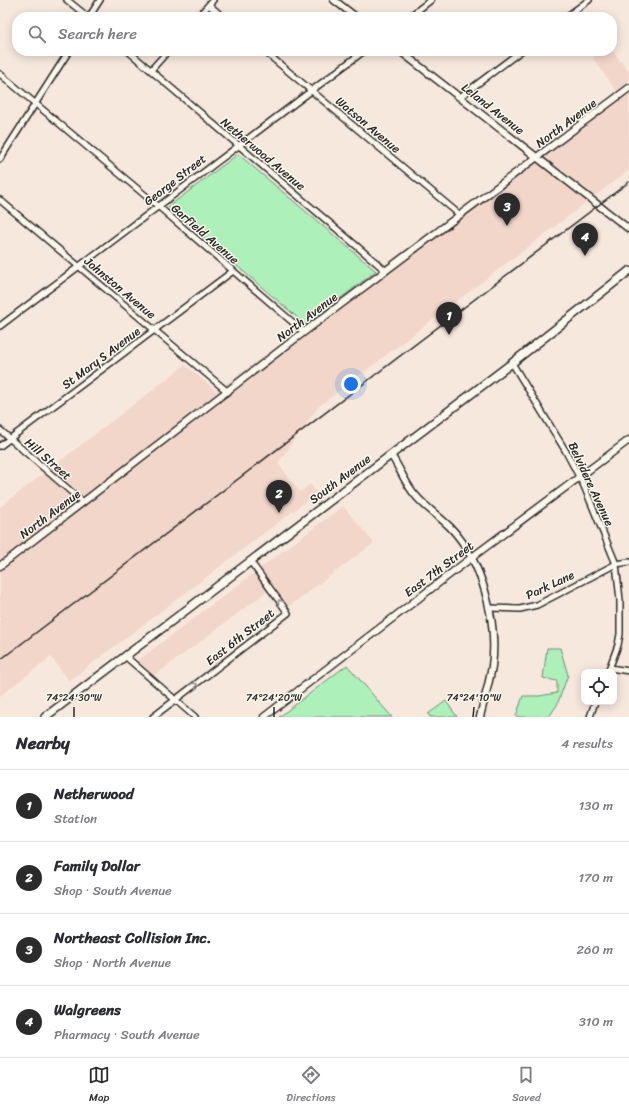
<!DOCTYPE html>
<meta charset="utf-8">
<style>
:root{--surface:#fff;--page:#f7f7f7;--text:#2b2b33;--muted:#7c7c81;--line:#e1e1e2;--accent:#2b2b2b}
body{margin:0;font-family:Sriracha,sans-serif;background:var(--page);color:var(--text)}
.controls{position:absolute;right:12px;bottom:12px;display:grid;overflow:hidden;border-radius:8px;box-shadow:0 2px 10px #0003}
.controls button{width:36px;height:36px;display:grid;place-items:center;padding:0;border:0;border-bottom:1px solid var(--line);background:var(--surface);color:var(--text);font:20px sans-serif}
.you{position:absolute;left:351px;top:384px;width:14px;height:14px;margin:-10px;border:3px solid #fff;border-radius:50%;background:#1a73e8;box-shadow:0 0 0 6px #1a73e833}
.badge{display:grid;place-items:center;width:26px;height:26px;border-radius:50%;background:var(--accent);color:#fff;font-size:13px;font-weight:700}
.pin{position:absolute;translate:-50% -33px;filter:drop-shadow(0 1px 2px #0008)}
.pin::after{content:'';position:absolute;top:21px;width:14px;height:12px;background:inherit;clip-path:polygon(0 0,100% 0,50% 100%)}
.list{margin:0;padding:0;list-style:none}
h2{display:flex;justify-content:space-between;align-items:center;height:52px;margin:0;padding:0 16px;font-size:17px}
h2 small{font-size:13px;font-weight:400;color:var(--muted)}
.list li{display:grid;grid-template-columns:26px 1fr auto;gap:12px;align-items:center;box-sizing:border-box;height:72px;padding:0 16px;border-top:1px solid var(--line)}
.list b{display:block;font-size:15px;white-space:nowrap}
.list p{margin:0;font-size:13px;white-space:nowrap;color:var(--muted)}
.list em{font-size:13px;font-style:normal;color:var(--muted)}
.icon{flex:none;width:22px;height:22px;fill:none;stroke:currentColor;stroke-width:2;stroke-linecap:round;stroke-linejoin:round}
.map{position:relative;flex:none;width:629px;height:717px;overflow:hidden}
.search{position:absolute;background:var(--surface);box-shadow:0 2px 10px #0003;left:12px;right:12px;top:12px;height:44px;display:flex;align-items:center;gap:10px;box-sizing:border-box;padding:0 14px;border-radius:16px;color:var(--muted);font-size:15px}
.sheet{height:340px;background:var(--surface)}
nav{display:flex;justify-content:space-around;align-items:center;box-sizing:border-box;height:56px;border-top:1px solid var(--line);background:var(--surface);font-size:11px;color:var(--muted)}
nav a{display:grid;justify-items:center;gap:2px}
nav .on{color:var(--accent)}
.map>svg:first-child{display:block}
.built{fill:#f2d6ca}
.green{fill:#adf0ba;stroke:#6c8e72}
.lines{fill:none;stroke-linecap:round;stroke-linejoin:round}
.minor-casing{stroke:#2b2b2b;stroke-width:8}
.tertiary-casing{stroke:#2b2b2b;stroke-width:9}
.secondary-casing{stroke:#2b2b2b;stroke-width:10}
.minor{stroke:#fbf7ec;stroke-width:5}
.tertiary{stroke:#fbf7ec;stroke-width:6}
.secondary{stroke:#fbf7ec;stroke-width:7}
.rail{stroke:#2b2b2b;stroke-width:1.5}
.oneway{stroke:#93918c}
.ticks{fill:none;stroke:#2b2b2b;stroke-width:1.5}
.labels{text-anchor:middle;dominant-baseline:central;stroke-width:3;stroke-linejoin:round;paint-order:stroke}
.street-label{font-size:12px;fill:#2b2b2b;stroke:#fbf7ec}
.ticks-label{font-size:10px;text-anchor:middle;fill:#2b2b2b;stroke:#fbf7ec;stroke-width:3;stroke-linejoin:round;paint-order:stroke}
</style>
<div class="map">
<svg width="629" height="717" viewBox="0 0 629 717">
<rect width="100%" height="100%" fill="#f7e8dd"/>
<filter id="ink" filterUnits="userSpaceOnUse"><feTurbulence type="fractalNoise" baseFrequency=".025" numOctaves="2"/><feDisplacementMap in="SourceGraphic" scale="8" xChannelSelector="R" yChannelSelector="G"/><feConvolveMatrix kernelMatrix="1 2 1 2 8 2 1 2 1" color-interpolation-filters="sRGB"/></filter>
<g filter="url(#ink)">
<g class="built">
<polygon points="612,50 629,72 629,170 318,407 278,463 300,492 310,484 317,493 69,681 51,657 0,696 0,507 185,365 216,391 306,325 376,271 620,96 593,58 601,51"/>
<polygon points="343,506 374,543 284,610 269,590 150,679 132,665"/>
</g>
<g class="green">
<polygon points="238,154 376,271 306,325 168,207"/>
<polygon points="547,648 560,648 568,675 557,705 549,717 519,717 516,716 523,696 539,696 557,693 557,681 543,678"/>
<polygon points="347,665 392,717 279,717"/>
<polygon points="446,701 457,717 430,717 428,714"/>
</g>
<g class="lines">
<g class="minor-casing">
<g id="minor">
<polyline points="67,0 88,17"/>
<polyline points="209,5 223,17"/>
<polyline points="89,17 100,0"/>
<polyline points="198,17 213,0"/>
<polyline points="409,17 431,0"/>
<polyline points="566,17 589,0"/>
<polyline points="128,51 386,271"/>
<polyline points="264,51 460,215"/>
<polyline points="151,70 168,51"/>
<polyline points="0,74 158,206 304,332"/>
<polyline points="460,97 521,51"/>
<polyline points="0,159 69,51"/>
<polyline points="0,200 228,392"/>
<polyline points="0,326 364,51"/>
<polyline points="512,363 565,450 584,486 616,564 620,600 620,634 618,645 608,672"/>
<polyline points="0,430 83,502"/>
<polyline points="0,446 233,271"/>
<polyline points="489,608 520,609 537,605 616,564 629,562"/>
<polyline points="125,656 195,717"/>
<polyline points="610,668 629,671"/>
<polyline points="153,717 288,613 250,561"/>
<polyline points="590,717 595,702"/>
</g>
</g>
<g class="tertiary-casing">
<g id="tertiary">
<polyline points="334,0 356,17"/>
<polyline points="400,51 629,229"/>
<path d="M 391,455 C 400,468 405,484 416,496 C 426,508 439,516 450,527 C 482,560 498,621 492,666 C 489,684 484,700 480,717"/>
<polyline points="0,566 304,332 629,88"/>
<polyline points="264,717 471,558 629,440"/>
</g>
</g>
<g class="secondary-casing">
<polyline id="secondary" points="45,717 512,363 629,271"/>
</g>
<use href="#minor" class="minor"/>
<use href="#tertiary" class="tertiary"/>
<use href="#secondary" class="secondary"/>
<polyline class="rail" points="0,660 629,182"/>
</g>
<defs><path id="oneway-chevron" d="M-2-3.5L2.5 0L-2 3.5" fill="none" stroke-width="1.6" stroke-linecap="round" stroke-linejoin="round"/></defs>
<g class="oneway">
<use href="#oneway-chevron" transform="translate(280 602) rotate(-126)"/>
<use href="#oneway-chevron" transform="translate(195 685) rotate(-38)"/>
</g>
</g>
<path class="ticks" d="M 74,717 L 74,707M 274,717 L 274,707M 473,717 L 474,707"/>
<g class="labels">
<g class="street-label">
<text transform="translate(493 109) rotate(38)">Leland Avenue</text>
<text transform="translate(566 123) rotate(-37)">North Avenue</text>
<text transform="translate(368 125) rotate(40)">Watson Avenue</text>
<text transform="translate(263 154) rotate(40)">Netherwood Avenue</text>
<text transform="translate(175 180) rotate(-38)">George Street</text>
<text transform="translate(205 234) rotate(41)">Garfield Avenue</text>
<text transform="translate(120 288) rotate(40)">Johnston Avenue</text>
<text transform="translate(307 317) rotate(-37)">North Avenue</text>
<text transform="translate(101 358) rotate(-37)">St Mary S Avenue</text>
<text transform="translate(48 459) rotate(41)">Hill Street</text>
<text transform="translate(340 479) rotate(-37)">South Avenue</text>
<text transform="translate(591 484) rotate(65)">Belvidere Avenue</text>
<text transform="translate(50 514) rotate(-37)">North Avenue</text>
<text transform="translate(439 569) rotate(-37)">East 7th Street</text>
<text transform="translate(550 585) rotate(-25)">Park Lane</text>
<text transform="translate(240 637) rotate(-38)">East 6th Street</text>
</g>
</g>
<g class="ticks-label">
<text x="74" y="701">74°24'30"W</text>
<text x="274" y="701">74°24'20"W</text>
<text x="474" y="701">74°24'10"W</text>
</g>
</svg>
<div class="controls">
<button><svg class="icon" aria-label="locate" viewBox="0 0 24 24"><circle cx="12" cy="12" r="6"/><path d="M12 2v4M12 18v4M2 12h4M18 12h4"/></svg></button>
</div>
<div class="you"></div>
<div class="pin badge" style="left:449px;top:335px">1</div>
<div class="pin badge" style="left:279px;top:513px">2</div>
<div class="pin badge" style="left:507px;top:226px">3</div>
<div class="pin badge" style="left:585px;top:256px">4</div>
<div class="search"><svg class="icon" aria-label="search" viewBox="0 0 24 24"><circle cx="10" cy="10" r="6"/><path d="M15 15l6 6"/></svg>Search here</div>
</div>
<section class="sheet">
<h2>Nearby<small>4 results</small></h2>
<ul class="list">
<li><span class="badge">1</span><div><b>Netherwood</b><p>Station</p></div><em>130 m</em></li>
<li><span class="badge">2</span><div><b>Family Dollar</b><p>Shop · South Avenue</p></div><em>170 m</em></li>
<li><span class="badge">3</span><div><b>Northeast Collision Inc.</b><p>Shop · North Avenue</p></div><em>260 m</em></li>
<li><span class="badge">4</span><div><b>Walgreens</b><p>Pharmacy · South Avenue</p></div><em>310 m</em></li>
</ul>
</section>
<nav>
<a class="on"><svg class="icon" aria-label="map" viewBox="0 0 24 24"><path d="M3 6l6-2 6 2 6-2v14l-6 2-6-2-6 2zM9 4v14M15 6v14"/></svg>Map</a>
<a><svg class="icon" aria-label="directions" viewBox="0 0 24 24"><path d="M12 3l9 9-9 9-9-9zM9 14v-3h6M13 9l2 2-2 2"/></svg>Directions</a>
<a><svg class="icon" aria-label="saved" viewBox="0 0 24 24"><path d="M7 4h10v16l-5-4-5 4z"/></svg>Saved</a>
</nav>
